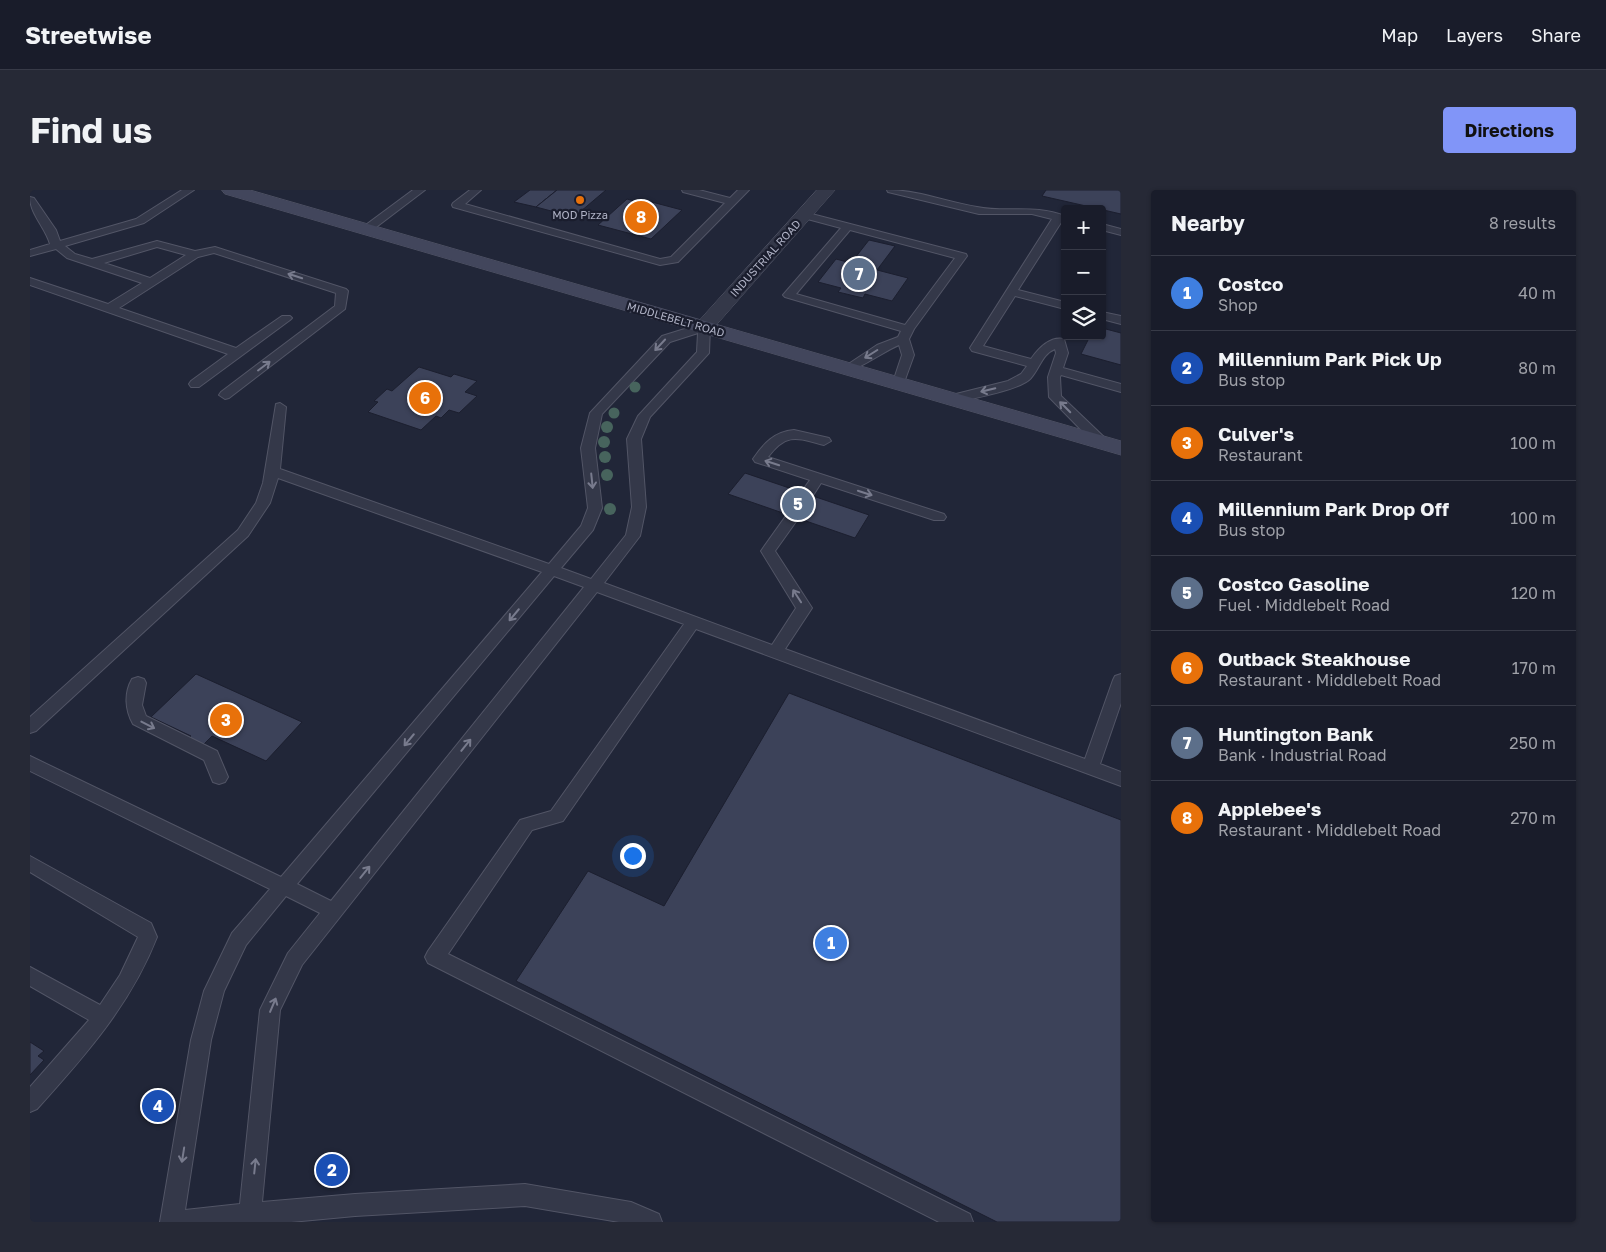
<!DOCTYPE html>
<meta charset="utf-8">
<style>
:root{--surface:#191c2a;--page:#262936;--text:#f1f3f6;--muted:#9fa1a8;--line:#373a47;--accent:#8195f8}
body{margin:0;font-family:"Golos Text",sans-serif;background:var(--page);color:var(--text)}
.controls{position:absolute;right:15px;top:15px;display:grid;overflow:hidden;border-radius:5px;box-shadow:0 1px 4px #0004}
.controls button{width:45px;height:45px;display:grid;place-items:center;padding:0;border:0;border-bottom:1px solid var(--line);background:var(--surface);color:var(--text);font:25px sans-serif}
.you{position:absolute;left:602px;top:665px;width:18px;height:18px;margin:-12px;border:4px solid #fff;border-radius:50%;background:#1a73e8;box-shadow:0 0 0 8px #1a73e833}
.badge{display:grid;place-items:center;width:32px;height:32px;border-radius:50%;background:var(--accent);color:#fff;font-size:16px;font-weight:700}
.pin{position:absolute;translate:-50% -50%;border:2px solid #fff;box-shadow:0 1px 5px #0006}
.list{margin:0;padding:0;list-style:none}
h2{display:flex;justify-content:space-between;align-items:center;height:65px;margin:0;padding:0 20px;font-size:21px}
h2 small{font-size:16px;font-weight:400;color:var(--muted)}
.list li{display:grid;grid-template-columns:32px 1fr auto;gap:15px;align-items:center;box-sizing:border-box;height:75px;padding:0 20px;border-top:1px solid var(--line)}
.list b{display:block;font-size:19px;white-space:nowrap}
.list p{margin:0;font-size:16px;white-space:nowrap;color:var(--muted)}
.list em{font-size:16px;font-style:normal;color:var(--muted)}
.icon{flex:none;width:28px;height:28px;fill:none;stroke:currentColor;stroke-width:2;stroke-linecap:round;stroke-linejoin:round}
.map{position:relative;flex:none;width:1091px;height:1032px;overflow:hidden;border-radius:5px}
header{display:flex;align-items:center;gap:30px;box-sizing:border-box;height:70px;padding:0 25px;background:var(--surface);border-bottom:1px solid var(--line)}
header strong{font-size:24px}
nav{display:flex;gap:28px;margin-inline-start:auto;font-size:18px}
.intro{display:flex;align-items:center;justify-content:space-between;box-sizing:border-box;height:120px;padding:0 30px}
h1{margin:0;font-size:35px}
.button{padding:12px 22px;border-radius:5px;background:var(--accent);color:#111;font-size:18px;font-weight:700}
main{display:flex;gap:30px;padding:0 30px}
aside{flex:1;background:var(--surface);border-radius:5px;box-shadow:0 1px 4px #0004}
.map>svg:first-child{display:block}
.building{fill:#3c4259;stroke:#1c1f2f}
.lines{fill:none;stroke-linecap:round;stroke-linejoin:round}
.lane-casing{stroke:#525566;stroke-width:2}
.street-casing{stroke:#525566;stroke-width:1}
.secondary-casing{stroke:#525566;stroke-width:1}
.lane{fill:#343849;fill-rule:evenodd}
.street{fill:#343849;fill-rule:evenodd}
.secondary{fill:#42465c;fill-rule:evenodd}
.tree{fill:#47645d}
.oneway{stroke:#787b8d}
.food-dot{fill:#e8710a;stroke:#1a1d2d;stroke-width:2}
.labels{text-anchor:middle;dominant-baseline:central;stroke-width:4.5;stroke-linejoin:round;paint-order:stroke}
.far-poi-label{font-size:11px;fill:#afb2c5;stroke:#1a1d2d}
.far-street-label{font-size:11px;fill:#afb2c5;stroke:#1a1d2d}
</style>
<header>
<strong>Streetwise</strong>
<nav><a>Map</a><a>Layers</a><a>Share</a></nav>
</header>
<div class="intro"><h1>Find us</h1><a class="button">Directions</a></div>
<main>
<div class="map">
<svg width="1091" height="1032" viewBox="0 0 1091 1032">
<rect width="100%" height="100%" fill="#212638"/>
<g class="building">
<polygon points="500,0 527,0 506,17 484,12"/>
<polygon points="527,0 576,0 544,27 506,17"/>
<polygon points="1016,0 1091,0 1091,24 1012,6"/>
<polygon points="597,9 614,14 618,11 652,20 621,49 568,35"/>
<polygon points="839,50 865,56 847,80 878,88 862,111 835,104 833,108 808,102 811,98 788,92 806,69 821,73"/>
<polygon points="1072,138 1091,143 1091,175 1051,164 1060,146 1072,146"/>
<polygon points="389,177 421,187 424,184 447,191 435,202 447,206 429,223 419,220 411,228 406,226 391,240 338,222 348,212 344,211 357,199 362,201"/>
<polygon points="715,283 839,325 825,348 698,304"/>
<polygon points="166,484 272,532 236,571 182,546 169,559 155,552 161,546 121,527"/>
<polygon points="759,503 1091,630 1091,1032 967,1032 486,791 558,681 634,716"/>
<polygon points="0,852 14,861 8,866 14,870 0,885"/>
</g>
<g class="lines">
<g class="lane-casing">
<g id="lane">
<path d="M 152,0 L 164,0 L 114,33 L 35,56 L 45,64 L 62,69 L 127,51 L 165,61 L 185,57 L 316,99 L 318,101 L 315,119 L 199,208 L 195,209 L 189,205 L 191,202 L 305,116 L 306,103 L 184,63 L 168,67 L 89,118 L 206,158 L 252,126 L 260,126 L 262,128 L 260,130 L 169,197 L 161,197 L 159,194 L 161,191 L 198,164 L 0,95 L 0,88 L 78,114 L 112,93 L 37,68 L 26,59 L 0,66 L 0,60 L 20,54 C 15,37 0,24 0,7 L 4,8 L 26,40 L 30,51 L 106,29 ZM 127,57 L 156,65 L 120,88 L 74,73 Z"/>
<polygon points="383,0 395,0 341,41 333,41 332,39 333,37"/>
<polygon points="440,0 451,0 435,14 630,69 641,67 695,13 653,2 652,0 669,0 700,8 708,0 719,0 648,72 630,75 423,17 422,15 423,13"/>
<path d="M 857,0 C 888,0 917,12 947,17 C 977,23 1005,14 1035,26 L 1035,32 L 1032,31 L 988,100 L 1035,112 L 1035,119 L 985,106 L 953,156 L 1001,169 C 1008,159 1020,146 1034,149 L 1038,163 L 1033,178 L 1091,194 L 1091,202 L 1031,185 L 1030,187 L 1031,206 L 1075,248 L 1077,251 L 1075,254 L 1065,254 L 1019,207 L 1018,187 L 1026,163 L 1025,159 C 1012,164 1010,178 1001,188 C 991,200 939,209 922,213 L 916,209 L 918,206 L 978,191 L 991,184 L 997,176 L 942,161 L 940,158 L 1022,29 L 1002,24 L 949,24 L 858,2 Z"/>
<path d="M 774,22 L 936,64 L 937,66 L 884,139 L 879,149 L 884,165 L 872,198 L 868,199 L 862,195 L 872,165 L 869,155 C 856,160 822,184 813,182 L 811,179 L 847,155 L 868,147 L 871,141 L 755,107 L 753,105 L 811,38 L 770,27 L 769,25 L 770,23 ZM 820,40 L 925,68 L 875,135 L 766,104 Z"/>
<polygon points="1072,34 1091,39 1091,45 1072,40"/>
<polygon points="1072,122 1091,126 1091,134 1072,129"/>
<path d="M 674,133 L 680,137 L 679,163 L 620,227 L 611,249 L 616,317 L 610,346 L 574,393 L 742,455 L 766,418 L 731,361 L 758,323 L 768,323 L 770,326 L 745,361 L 782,418 L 755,459 L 1055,569 L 1083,490 L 1085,486 L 1091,484 L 1091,513 L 1070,574 L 1091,582 L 1091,596 L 666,439 L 533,631 L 502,640 L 418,764 L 940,1024 L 943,1032 L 909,1032 L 398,773 L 395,767 L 398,761 L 490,630 L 521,621 L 654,434 L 567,402 L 272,775 L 250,820 L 232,1012 L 325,1004 L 495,994 L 601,1012 L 629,1024 L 632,1032 L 589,1032 L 495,1016 L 325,1026 L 261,1032 L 130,1032 L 161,850 L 174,801 L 202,743 L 240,699 L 0,581 L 0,566 L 251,687 L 512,382 L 248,288 L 240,313 L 218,346 L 6,541 L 0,543 L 0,527 L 208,340 L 226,313 L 233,293 L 246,214 L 250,213 L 256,217 L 250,279 L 519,374 L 551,336 L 558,318 L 551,258 L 560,223 L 632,146 ZM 668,143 L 667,162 L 608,226 L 597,249 L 602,317 L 596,345 L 561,389 L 531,378 L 563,340 L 572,318 L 565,258 L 572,224 L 640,152 ZM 524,386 L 554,397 L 301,711 L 267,694 ZM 256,706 L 290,723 L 258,763 L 230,820 L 210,1014 L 155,1020 L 181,850 L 194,801 L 216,755 Z"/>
<path d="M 764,240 L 799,248 L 801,251 L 794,255 C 767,248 757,242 738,267 L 914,324 L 916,327 L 914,330 L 904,330 L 791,293 L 782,307 L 772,307 L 770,304 L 780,290 L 725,272 L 723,269 C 734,253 744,242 764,240 Z"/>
<path d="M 108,487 L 114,489 L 116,493 L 112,515 L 116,526 L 187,561 L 198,587 L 195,592 L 189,594 L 183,592 L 174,570 L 103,534 C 95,520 94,503 102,489 Z"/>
<path d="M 0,666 L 121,733 L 127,747 C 101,814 55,866 7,919 L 0,922 L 0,897 L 59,830 L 0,796 L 0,777 L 70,815 L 90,785 L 108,747 L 0,682 Z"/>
</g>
</g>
<g class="street-casing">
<polygon id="street" points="787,0 805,0 681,141 674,143 667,141 664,137 667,133"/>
</g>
<g class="secondary-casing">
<polygon id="secondary" points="192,0 220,0 1091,251 1091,265 195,4"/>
</g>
<use href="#lane" class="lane"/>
<use href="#street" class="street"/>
<use href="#secondary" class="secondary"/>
</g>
<g class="tree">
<circle cx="605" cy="197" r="5.5"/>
<circle cx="584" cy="223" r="5.5"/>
<circle cx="577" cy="237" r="6"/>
<circle cx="574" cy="252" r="6"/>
<circle cx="575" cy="267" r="6"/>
<circle cx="577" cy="285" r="6"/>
<circle cx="580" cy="319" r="6"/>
</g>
<defs><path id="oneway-shaft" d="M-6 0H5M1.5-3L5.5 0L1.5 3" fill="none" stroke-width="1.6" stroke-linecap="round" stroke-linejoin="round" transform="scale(1.25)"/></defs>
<g class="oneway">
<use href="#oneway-shaft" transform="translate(265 86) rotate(-162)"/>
<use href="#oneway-shaft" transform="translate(630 155) rotate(133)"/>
<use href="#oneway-shaft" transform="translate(841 164) rotate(148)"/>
<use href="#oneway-shaft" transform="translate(234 176) rotate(-37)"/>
<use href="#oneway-shaft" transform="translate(958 200) rotate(167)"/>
<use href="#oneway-shaft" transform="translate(1035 217) rotate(-135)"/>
<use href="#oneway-shaft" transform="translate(742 273) rotate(-162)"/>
<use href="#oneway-shaft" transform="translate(562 291) rotate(84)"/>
<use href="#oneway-shaft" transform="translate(835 303) rotate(18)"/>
<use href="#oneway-shaft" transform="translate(767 406) rotate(-123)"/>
<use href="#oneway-shaft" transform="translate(484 425) rotate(130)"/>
<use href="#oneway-shaft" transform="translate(118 535) rotate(27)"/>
<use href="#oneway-shaft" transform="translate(379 550) rotate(130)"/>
<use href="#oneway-shaft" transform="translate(436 555) rotate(-51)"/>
<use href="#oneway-shaft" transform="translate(335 682) rotate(-51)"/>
<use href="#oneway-shaft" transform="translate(243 815) rotate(-67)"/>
<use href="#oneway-shaft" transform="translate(153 965) rotate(99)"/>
<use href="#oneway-shaft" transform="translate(225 976) rotate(-84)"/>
</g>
<circle class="food-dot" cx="550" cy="10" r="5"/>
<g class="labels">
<g class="far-poi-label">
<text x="550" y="24">MOD Pizza</text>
</g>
<g class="far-street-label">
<text transform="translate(735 68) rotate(-48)">INDUSTRIAL ROAD</text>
<text transform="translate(646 129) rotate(16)">MIDDLEBELT ROAD</text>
</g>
</g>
</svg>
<div class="controls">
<button>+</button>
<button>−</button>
<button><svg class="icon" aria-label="layers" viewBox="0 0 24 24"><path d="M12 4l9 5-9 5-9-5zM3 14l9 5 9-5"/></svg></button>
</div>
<div class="you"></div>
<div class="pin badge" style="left:801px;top:753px;background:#3f7fe0">1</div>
<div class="pin badge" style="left:302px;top:980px;background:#1a4fb4">2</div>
<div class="pin badge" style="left:196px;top:530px;background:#e8710a">3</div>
<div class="pin badge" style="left:128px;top:916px;background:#1a4fb4">4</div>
<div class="pin badge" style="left:768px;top:314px;background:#5c6f8a">5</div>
<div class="pin badge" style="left:395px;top:208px;background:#e8710a">6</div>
<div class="pin badge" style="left:829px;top:84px;background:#5c6f8a">7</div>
<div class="pin badge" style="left:611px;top:27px;background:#e8710a">8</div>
</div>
<aside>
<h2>Nearby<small>8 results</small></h2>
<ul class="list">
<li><span class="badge" style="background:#3f7fe0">1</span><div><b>Costco</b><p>Shop</p></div><em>40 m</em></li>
<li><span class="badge" style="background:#1a4fb4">2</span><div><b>Millennium Park Pick Up</b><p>Bus stop</p></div><em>80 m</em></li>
<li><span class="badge" style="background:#e8710a">3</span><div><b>Culver's</b><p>Restaurant</p></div><em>100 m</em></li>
<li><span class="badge" style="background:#1a4fb4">4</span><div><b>Millennium Park Drop Off</b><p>Bus stop</p></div><em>100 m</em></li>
<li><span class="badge" style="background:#5c6f8a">5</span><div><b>Costco Gasoline</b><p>Fuel · Middlebelt Road</p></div><em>120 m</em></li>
<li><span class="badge" style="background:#e8710a">6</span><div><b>Outback Steakhouse</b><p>Restaurant · Middlebelt Road</p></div><em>170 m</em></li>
<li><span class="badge" style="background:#5c6f8a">7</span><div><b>Huntington Bank</b><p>Bank · Industrial Road</p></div><em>250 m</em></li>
<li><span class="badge" style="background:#e8710a">8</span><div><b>Applebee's</b><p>Restaurant · Middlebelt Road</p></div><em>270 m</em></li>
</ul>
</aside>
</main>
